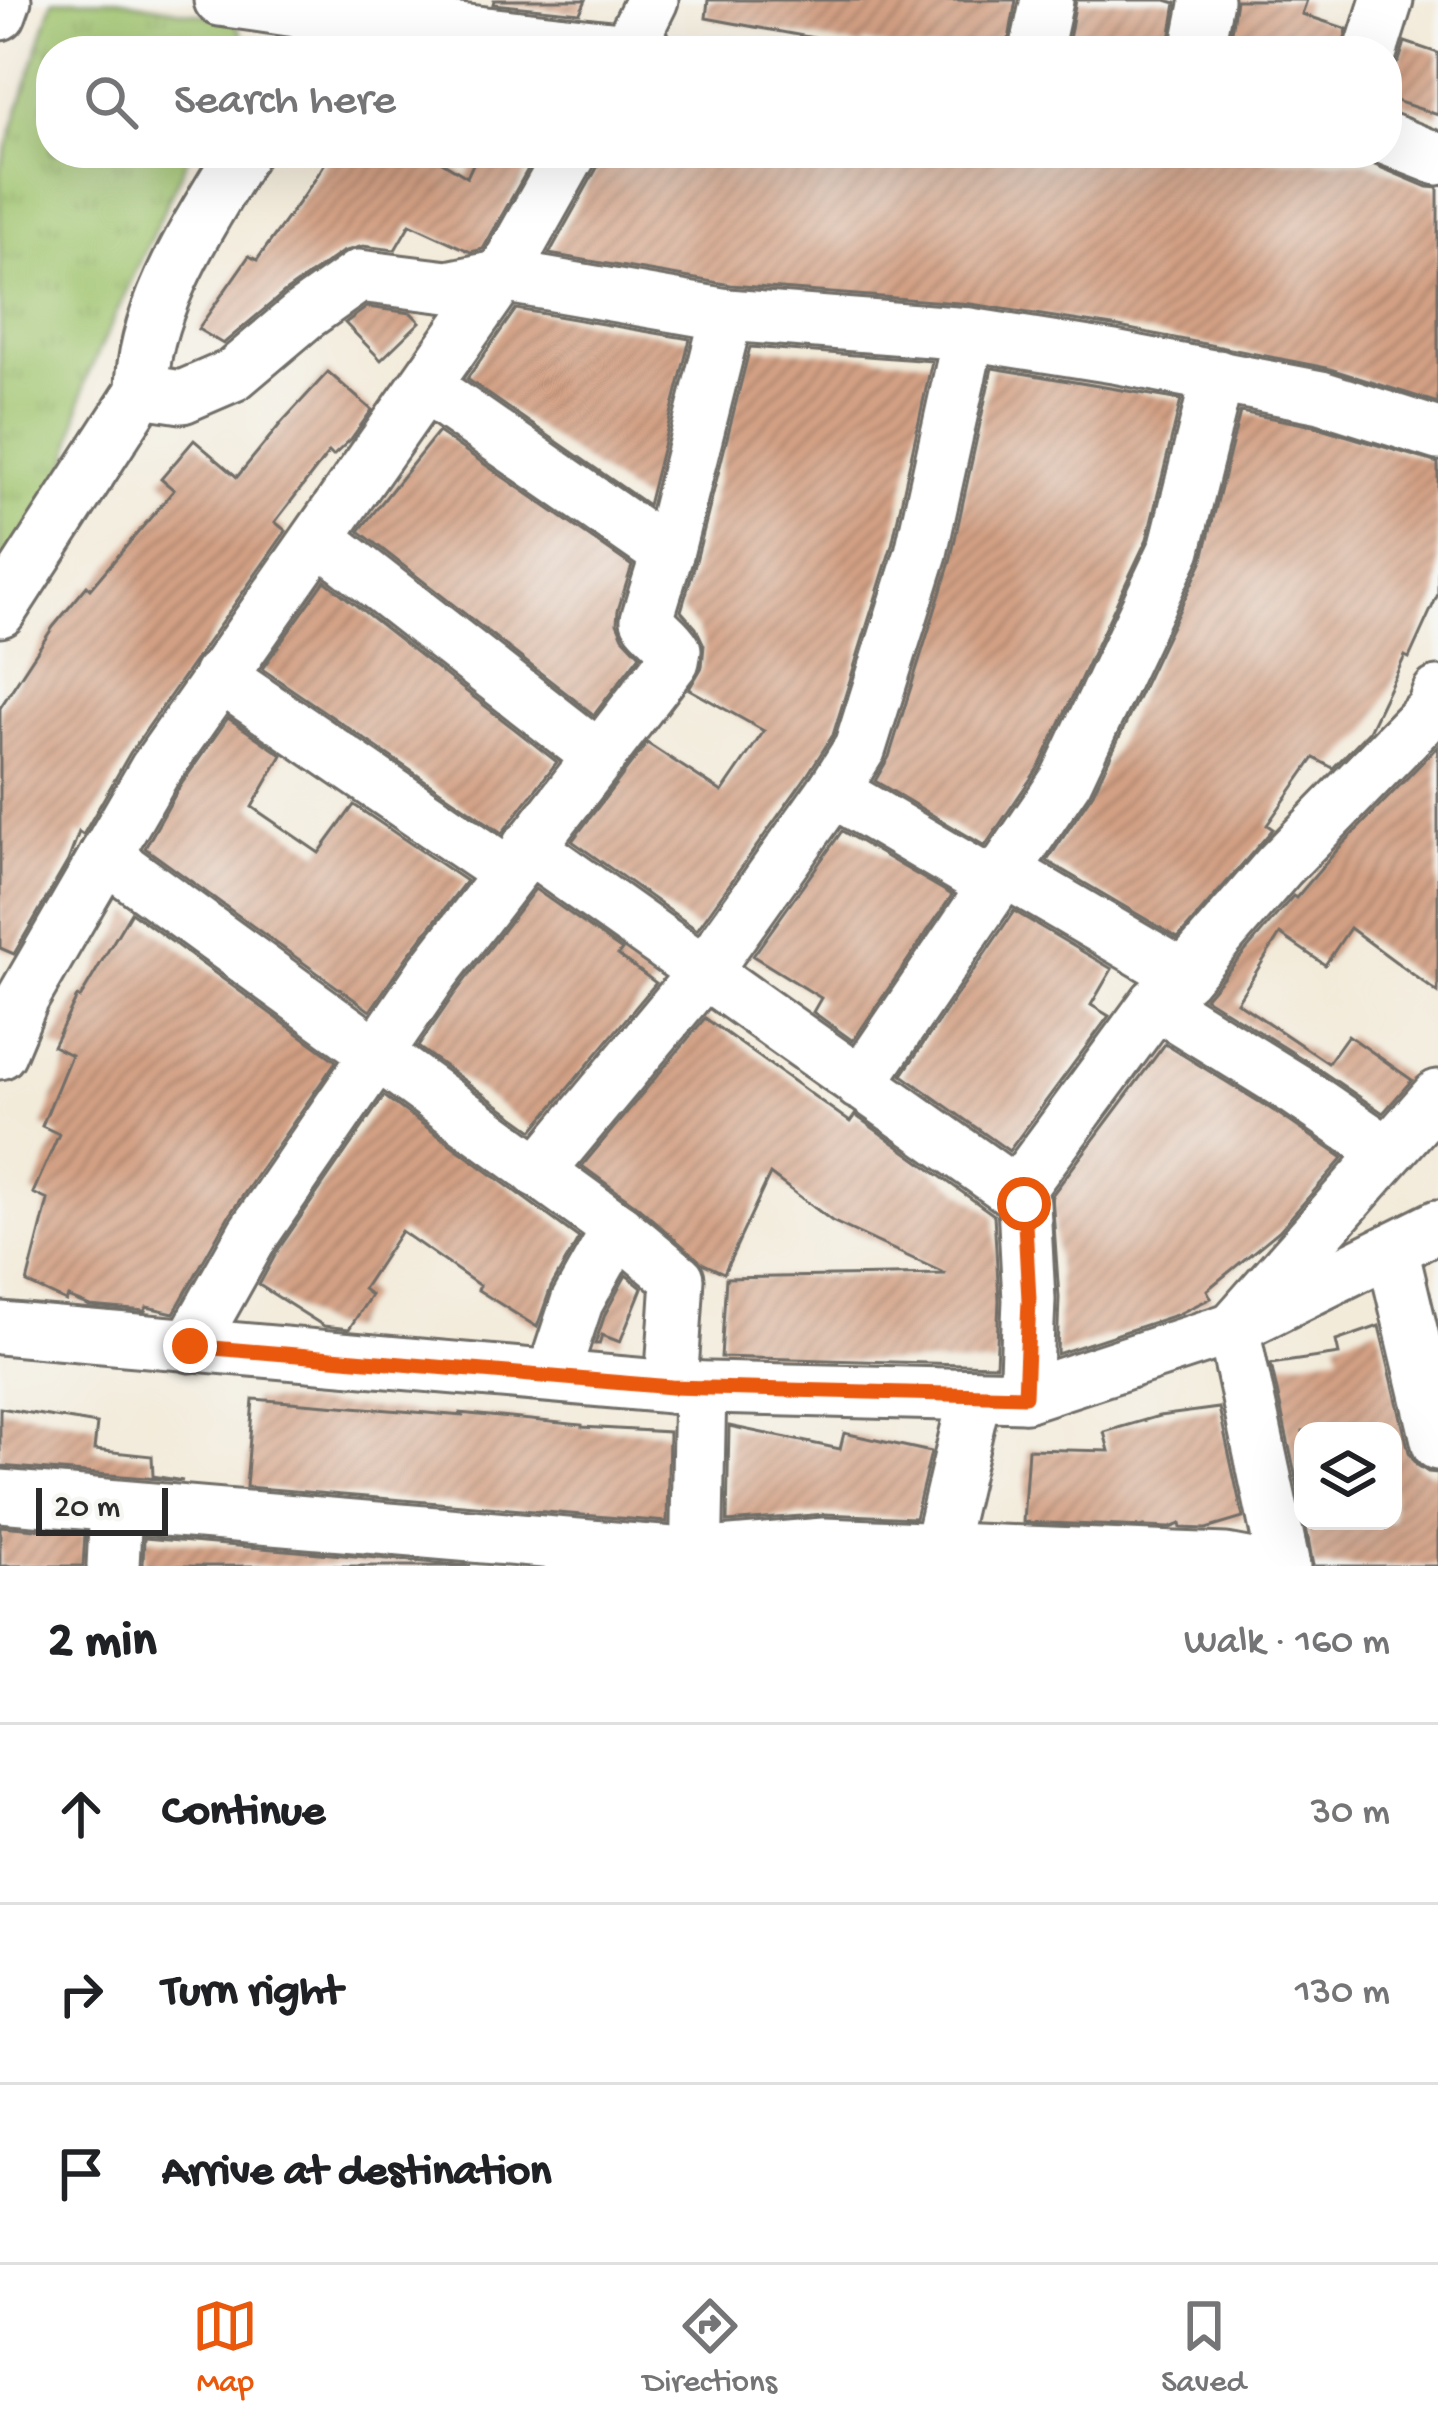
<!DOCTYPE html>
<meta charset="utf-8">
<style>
:root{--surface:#fff;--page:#f2f2f2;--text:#202124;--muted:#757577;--line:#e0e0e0;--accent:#ea580c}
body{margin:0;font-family:"Gochi Hand",sans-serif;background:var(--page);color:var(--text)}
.controls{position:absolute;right:36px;bottom:36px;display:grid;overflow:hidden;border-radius:24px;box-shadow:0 12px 48px #0002}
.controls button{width:108px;height:108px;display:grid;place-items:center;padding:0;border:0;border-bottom:3px solid var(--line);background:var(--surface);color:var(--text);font:60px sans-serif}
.scale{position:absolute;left:36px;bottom:30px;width:132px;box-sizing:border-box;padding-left:12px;border:6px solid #2b2b2b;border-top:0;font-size:33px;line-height:42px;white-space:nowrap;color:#2b2b2b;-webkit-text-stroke:9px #f6f6f2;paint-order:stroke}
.stop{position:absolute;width:36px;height:36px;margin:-27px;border:9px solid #ea580c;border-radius:50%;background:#fff}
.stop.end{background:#ea580c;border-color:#fff;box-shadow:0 3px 12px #0008}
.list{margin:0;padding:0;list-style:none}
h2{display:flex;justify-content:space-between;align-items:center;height:156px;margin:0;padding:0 48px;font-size:51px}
h2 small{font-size:39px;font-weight:400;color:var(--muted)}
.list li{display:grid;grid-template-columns:78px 1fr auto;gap:36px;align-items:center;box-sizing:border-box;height:180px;padding:0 48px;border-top:3px solid var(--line)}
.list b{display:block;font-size:45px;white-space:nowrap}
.list em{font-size:39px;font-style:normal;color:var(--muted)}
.icon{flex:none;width:66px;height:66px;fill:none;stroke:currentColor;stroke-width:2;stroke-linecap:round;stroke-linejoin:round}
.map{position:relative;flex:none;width:1438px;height:1566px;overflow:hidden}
.search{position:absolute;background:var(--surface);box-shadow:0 12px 48px #0002;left:36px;right:36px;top:36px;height:132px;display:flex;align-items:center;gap:30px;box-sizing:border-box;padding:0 42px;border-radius:48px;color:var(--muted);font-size:45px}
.sheet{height:696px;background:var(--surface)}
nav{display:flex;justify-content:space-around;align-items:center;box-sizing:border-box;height:168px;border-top:3px solid var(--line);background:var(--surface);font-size:33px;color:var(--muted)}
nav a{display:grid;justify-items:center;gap:6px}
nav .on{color:var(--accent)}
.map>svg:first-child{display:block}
.park{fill:url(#park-tufts);stroke:#66784d;stroke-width:3}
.building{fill:url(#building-hatch)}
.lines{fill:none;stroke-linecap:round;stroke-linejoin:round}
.minor-casing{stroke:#716e68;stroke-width:57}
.minor{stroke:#fff;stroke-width:51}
.route{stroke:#ea580c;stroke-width:15}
</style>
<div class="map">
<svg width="1438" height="1566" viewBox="0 0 1438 1566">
<defs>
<pattern id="park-tufts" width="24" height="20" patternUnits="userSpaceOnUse" patternTransform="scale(3)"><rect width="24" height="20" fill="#a1c56f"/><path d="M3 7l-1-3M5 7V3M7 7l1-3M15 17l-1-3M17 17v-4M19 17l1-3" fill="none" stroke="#8ba960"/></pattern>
<pattern id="building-hatch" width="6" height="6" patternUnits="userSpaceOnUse" patternTransform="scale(3)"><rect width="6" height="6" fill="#d3a084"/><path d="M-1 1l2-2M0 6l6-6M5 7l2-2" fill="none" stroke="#ab836c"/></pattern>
</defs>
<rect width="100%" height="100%" fill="#f6f6f2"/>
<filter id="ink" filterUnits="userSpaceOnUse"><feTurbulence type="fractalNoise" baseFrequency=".00833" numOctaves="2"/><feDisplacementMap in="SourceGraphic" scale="24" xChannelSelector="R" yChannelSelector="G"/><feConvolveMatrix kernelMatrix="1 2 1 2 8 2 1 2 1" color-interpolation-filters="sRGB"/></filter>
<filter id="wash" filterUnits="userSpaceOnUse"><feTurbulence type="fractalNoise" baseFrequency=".004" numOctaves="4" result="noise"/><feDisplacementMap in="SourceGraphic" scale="48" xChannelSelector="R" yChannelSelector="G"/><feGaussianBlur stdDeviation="2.7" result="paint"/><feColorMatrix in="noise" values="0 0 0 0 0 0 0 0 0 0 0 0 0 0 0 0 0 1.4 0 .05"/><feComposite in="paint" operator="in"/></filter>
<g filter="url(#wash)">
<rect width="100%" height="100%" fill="#f3ebda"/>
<polygon class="park" points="53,0 118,0 234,20 243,37 237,51 51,51 51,153 190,153 85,381 66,471 0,570 0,169"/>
<g id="blocks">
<g class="building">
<polygon points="494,0 586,0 580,13 493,4"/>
<polygon points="708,0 1016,0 1007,51 906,51 864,42 863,47 706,18"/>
<polygon points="1076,0 1166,0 1176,3 1168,51 1067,51"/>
<polygon points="1236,0 1307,0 1302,14 1347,29 1342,51 1228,51"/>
<polygon points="1405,42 1438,53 1438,115 1387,98 1387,76 1399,61"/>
<polygon points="331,153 427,153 467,177 478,153 537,153 483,249 471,252 410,224 395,250 363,246 342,252 285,292 223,344 198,329 249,256 257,260 314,181"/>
<polygon points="601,153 1234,153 1273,159 1368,162 1427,187 1438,188 1438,403 1327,368 1119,327 971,304 731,285 549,254 597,168"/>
<polygon points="367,307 411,313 420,322 381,360 345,323"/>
<polygon points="516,309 690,339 648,505 467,379"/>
<polygon points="750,347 932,361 892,545 833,735 808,774 697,930 572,841 647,743 722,792 764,731 689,689 702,667 704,645 696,628 681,611 696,561"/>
<polygon points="992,368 1181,400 1147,539 1040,765 985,846 875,781 889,757 950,562"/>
<polygon points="328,372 372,410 351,439 333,456 329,452 275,522 286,531 130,753 83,835 79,832 68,861 14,954 0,948 0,708 53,627 87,586 90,589 174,490 161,479 194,440 237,477 282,422"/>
<polygon points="1240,412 1314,426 1438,463 1438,594 1409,658 1405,656 1369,731 1333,768 1314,758 1267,825 1273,829 1178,938 1047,861 1093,793 1202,562"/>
<polygon points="438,432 632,566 618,610 617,623 623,637 640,655 594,715 359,531"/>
<polygon points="325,581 557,762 502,833 262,669"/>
<polygon points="228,718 282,755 252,807 319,853 354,805 466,881 407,957 370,1011 145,848 180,786"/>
<polygon points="1438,746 1438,993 1350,928 1325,965 1280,934 1237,1002 1328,1063 1348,1035 1412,1080 1383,1113 1311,1064 1205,998 1293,896 1296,898 1338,849"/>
<polygon points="842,831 952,895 853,1041 813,1012 821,998 753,956"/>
<polygon points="535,889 622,950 618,955 656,983 533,1130 418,1047 455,993"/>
<polygon points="1014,911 1112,969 1091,1005 1109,1016 1009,1151 902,1075"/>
<polygon points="131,912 336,1061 228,1217 174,1313 147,1307 145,1311 90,1306 68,1297 66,1301 27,1283 48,1200 33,1193 59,1134 42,1126 71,1055 53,1046 77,997 80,998"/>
<polygon points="705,1018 850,1122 855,1115 994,1215 999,1300 996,1365 721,1357 726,1278 946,1274 832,1221 770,1174 724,1273 702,1263 637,1206 582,1166"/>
<polygon points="1165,1044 1279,1114 1343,1158 1279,1231 1207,1290 1211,1298 1176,1315 1057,1354 1059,1298 1052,1195"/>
<polygon points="384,1096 579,1238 551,1287 537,1327 478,1290 480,1286 401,1231 363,1289 371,1295 349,1329 324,1326 259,1285 278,1250"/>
<polygon points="626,1275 642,1288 620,1342 602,1335 599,1344 595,1344 605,1314"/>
<polygon points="1379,1326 1409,1452 1417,1465 1428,1472 1438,1473 1438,1566 1313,1566 1305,1521 1393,1521 1393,1431 1303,1431 1303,1500 1301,1501 1271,1364 1339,1354 1336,1341"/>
<polygon points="253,1399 464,1416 459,1413 582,1425 582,1427 669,1432 667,1522 246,1487"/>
<polygon points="0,1408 97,1424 94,1450 152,1456 153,1476 183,1481 0,1466"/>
<polygon points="1219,1408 1243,1518 1206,1529 1181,1528 1180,1524 1170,1528 1023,1522 1028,1449 1109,1451 1104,1432 1159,1416"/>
<polygon points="729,1426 840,1449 844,1433 931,1452 915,1518 825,1514 727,1522"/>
<polygon points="0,1526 85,1533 83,1566 0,1566"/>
<polygon points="144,1538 471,1566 143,1566"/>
</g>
</g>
</g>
<g filter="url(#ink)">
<use href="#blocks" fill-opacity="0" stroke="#716e68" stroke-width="3"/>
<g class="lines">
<g class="minor-casing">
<g id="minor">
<polyline points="220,0 324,15 647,51"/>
<polyline points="0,14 5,0"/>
<polyline points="627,51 652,0"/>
<polyline points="1036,51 1047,0"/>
<polyline points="1197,51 1207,0"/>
<polyline points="1371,51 1387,0"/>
<polyline points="1387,139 1438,159"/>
<polyline points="426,387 667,554"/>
<polyline points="142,391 182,397 233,375 304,315 359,276 448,287 502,276 727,315 969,334 1114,357 1321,397 1438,434"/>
<polyline points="319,538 598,756"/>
<path d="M 0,611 L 142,391 C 142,309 201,222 242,153"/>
<polyline points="219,676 508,873"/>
<polyline points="833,791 993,885"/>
<polyline points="528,847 1016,1193 1024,1204 1029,1300 1025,1396"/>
<polyline points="105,856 618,1229 678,1279 671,1387"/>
<polyline points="1003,870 1184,976"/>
<polyline points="1156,1003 1295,1089 1387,1152"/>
<polyline points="0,1053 23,998 155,770 502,276 571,153"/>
<polyline points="860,1084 1066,780 1175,549 1218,376"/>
<polyline points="538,1172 705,971 833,791 860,748 921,553 969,334"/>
<polyline points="1016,1193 1156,1003 1184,976 1279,866 1432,709 1438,693"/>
<polyline points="1392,1249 1438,1444"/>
<polyline points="0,1328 671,1387 1025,1396 1233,1328 1438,1226"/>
<path d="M 190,1346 L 253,1234 L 431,975 L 673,661 L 675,650 C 667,637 655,631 647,619 L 667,554 L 727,315"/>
<polyline points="553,1375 577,1302 618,1229"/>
<polyline points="0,1496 696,1555 824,1544 1226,1560 1258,1566"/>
<polyline points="113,1566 116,1507"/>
<polyline points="696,1566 700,1388"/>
<polyline points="938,1566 939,1548 975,1395"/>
<polyline points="1284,1566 1233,1328 1438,1096"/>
</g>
</g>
<use href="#minor" class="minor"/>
</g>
</g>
<g class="lines" filter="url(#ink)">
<polyline class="route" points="190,1346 671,1387 1025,1396 1029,1300 1024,1204"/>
</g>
</svg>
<div class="controls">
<button><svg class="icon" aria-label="layers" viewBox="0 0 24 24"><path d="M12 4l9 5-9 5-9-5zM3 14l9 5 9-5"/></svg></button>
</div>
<div class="scale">20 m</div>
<div class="stop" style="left:1024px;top:1204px"></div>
<div class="stop end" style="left:190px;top:1346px"></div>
<div class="search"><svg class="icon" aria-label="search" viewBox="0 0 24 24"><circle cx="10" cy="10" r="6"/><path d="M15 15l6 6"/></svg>Search here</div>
</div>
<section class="sheet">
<h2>2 min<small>Walk · 160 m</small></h2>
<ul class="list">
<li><svg class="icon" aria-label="ahead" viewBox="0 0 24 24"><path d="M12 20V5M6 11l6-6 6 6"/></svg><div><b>Continue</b></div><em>30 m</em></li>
<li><svg class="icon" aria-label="right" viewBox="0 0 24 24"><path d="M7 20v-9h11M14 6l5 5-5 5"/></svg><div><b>Turn right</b></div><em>130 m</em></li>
<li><svg class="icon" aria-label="arrive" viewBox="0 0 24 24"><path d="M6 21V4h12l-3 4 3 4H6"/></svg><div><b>Arrive at destination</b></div></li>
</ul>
</section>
<nav>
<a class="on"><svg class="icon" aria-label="map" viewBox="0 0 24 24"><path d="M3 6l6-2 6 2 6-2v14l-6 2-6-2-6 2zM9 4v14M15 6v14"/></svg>Map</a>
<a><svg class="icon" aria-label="directions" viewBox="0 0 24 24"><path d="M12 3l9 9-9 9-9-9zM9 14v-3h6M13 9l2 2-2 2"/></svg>Directions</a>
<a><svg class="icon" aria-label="saved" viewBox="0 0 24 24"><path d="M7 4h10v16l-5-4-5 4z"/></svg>Saved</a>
</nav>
